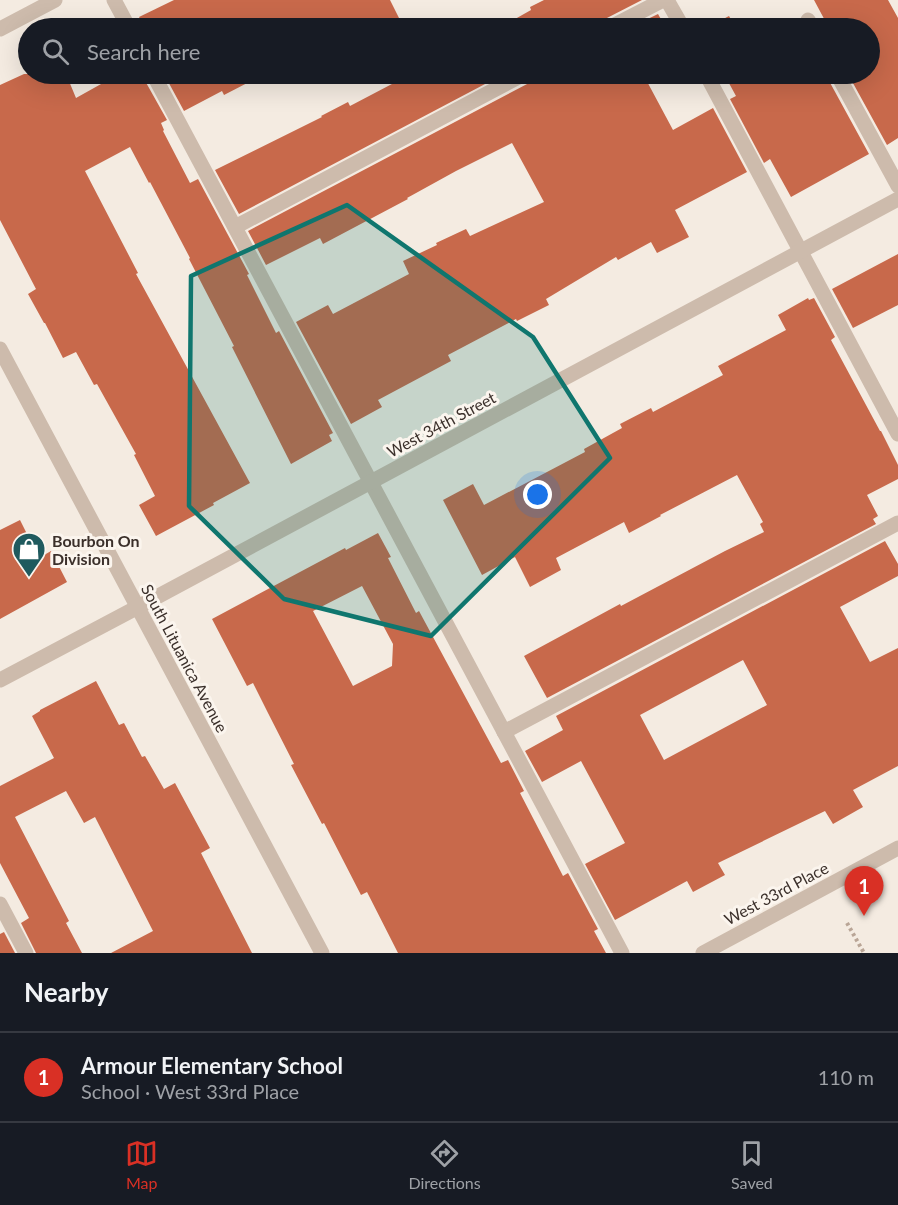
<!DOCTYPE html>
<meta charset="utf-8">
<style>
:root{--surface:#171b24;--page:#20242c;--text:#f1f3f6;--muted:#9ea1a6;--line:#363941;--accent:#d93025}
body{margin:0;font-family:Lato,sans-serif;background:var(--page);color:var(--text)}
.you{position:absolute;left:538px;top:495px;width:21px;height:21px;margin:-15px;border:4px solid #fff;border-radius:50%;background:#1a73e8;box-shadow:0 0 0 9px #1a73e833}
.badge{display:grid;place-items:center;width:39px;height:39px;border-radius:50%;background:var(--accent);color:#fff;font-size:20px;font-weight:700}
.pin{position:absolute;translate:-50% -50px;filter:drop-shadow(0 2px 3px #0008)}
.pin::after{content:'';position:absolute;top:32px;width:21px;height:18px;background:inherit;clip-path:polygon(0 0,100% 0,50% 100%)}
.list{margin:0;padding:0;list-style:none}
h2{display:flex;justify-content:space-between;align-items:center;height:78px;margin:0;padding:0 24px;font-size:26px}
h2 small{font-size:20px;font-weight:400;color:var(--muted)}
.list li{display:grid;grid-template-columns:39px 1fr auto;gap:18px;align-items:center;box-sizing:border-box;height:90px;padding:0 24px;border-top:2px solid var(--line)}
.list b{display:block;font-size:22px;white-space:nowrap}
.list p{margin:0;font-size:20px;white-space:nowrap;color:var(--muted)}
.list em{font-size:20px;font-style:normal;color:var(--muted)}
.icon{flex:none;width:33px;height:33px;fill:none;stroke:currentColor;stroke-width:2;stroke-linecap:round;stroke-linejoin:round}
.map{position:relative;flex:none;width:898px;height:953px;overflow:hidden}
.search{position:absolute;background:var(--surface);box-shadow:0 6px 24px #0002;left:18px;right:18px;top:18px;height:66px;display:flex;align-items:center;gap:15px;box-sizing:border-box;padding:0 21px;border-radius:33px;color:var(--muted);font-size:22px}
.sheet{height:168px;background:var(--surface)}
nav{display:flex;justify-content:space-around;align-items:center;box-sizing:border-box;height:84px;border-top:2px solid var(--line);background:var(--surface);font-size:16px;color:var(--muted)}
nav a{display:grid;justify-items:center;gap:3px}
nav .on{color:var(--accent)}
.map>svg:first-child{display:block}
.building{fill:#c8694b;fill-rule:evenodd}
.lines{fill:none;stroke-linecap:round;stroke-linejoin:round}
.path{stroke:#b9a596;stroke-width:4;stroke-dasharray:3 3;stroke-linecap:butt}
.lane{stroke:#cdbbac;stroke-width:15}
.street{stroke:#cdbbac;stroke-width:15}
.marked{fill:#0f766e;fill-opacity:0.2;stroke:#0f766e;stroke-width:4.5;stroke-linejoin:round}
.labels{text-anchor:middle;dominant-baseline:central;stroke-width:6;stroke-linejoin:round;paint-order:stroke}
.street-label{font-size:16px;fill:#3b302b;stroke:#fbf5ee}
.poi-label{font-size:16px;font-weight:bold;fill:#3b302b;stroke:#fbf5ee;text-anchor:start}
</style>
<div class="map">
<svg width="898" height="953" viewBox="0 0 898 953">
<rect width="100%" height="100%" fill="#f4ebe1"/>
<g class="building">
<polygon points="174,0 390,0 399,18 379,28 145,28 139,17"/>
<polygon points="544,0 642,0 605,19 601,23 599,28 499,28 531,10 530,7"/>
<polygon points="814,0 888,0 898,18 898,138 887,145 848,74 870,74 870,28 829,28"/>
<polygon points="658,14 666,28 629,28"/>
<polygon points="729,16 736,28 706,28"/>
<polygon points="24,74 66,74 76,98 119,74 143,74 144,79 167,120 161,123 164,130 163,131 190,183 198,179 249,274 247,275 276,333 279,331 333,433 329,435 332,441 291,464 232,347 234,346 189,259 190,258 150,182 149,183 130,147 85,171 138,273 136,274 250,483 213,503 214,505 156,536 139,505 155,496 134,455 136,454 97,384 94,385 76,352 63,358 45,323 44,323 28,294 36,289 0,220 0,85"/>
<polygon points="164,74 249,74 253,80 224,95 222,91 184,111"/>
<polygon points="411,74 504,74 239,214 215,170 322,117 321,116 348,102 350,106"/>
<polygon points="534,74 643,74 673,130 713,108 747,172 675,210 689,237 657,253 651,242 618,260 616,257 546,299 549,305 517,321 516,319 448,355 451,361 378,400 382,407 351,424 296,322 328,305 333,314 409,274 403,261 437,245 436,243 466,229 470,236 544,202 512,143 456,171 407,198 408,199 323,244 320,238 266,265 248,231 529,83 532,79"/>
<polygon points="724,74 827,74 828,79 869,154 791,197 770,159 764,163 730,99 736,96"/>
<polygon points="898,254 898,305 853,328 832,289"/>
<polygon points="808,298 809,300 814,298 835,337 831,340 880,431 881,431 898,465 898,479 867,495 878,516 873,519 876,524 547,698 524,656 620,604 621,606 725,551 764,532 760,524 763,522 737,475 660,515 661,516 629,533 624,522 556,558 561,570 530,587 515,557 482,575 443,500 473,484 484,505 585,452 584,449 622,428 620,424 651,408 653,412 723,375 718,366 786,330 778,315"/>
<polygon points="20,520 39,558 51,551 67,582 0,619 0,530"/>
<path d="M 378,533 L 391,557 L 388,558 L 416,613 L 419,611 L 501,763 L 508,760 L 524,791 L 520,793 L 563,876 L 568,873 L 598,929 L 594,931 L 606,953 L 398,953 L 367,892 L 361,895 L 324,823 L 322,824 L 291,765 L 294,764 L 268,713 L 253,683 L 247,686 L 212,619 L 345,548 L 346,550 ZM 362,586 L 393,644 L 392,666 L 353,686 L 313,611 Z"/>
<path d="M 885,541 L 898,564 L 898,576 L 840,607 L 870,662 L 898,648 L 898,766 L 853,790 L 863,807 L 833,824 L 825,811 L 718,863 L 725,875 L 693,892 L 687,881 L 615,920 L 585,864 L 625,843 L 581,761 L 542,782 L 525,751 L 563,730 L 556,716 ZM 743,660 L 767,705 L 664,760 L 640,715 Z"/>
<polygon points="96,681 119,725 124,723 142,757 145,756 164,789 175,783 210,848 201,853 252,953 111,953 153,931 95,817 84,823 66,791 15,817 69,921 66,923 82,953 36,953 21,923 29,918 0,863 0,786 54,758 32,716 40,711 40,710"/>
<polygon points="4,932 15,953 0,953 0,934"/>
</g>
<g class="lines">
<polyline class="path" points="847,923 864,953"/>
<g class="lane">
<polyline points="114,0 129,28"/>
<polyline points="667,0 683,28"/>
<polyline points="808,20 813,28"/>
<polyline points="609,28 663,0"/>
<polyline points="153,74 622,953"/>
<polyline points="706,74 898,434"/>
<polyline points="837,74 898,186"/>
<polyline points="235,227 524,74"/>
<polyline points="504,732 898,523"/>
<polyline points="0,904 26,953"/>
</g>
<g class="street">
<polyline points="0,29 55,0"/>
<polyline points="0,349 322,953"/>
<polyline points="0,680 138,607 898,199"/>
<polyline points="703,953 898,848"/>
</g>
</g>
<path class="marked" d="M 347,205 L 533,337 L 610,458 L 431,636 L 284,599 L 189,506 L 191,276 Z"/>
<defs>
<g id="shop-pin" transform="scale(1.725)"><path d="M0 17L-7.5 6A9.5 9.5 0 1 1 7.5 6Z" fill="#1f5a5e" stroke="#fbf5ee"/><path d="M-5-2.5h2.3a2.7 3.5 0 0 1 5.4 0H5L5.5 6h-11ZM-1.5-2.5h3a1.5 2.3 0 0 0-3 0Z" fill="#fff"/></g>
</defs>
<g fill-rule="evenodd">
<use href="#shop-pin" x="29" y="549"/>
</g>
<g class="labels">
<g class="street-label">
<text transform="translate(441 424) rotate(-28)">West 34th Street</text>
<text transform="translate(185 658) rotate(62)">South Lituanica Avenue</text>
<text transform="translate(776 893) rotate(-28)">West 33rd Place</text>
</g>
<g class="poi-label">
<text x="52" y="540">Bourbon On<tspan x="52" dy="18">Division</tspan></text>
</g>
</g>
</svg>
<div class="you"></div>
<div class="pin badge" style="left:864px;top:916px">1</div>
<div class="search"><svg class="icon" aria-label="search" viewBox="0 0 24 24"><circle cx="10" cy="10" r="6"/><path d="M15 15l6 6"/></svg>Search here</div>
</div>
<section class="sheet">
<h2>Nearby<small></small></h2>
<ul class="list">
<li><span class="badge">1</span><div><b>Armour Elementary School</b><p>School · West 33rd Place</p></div><em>110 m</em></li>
</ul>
</section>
<nav>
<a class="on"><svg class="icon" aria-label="map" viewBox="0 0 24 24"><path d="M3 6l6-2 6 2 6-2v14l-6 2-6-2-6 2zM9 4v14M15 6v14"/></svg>Map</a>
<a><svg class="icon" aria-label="directions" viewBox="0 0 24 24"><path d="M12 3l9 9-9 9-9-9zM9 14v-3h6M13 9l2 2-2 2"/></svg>Directions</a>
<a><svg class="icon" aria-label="saved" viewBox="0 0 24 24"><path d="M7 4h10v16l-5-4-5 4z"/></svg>Saved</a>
</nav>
